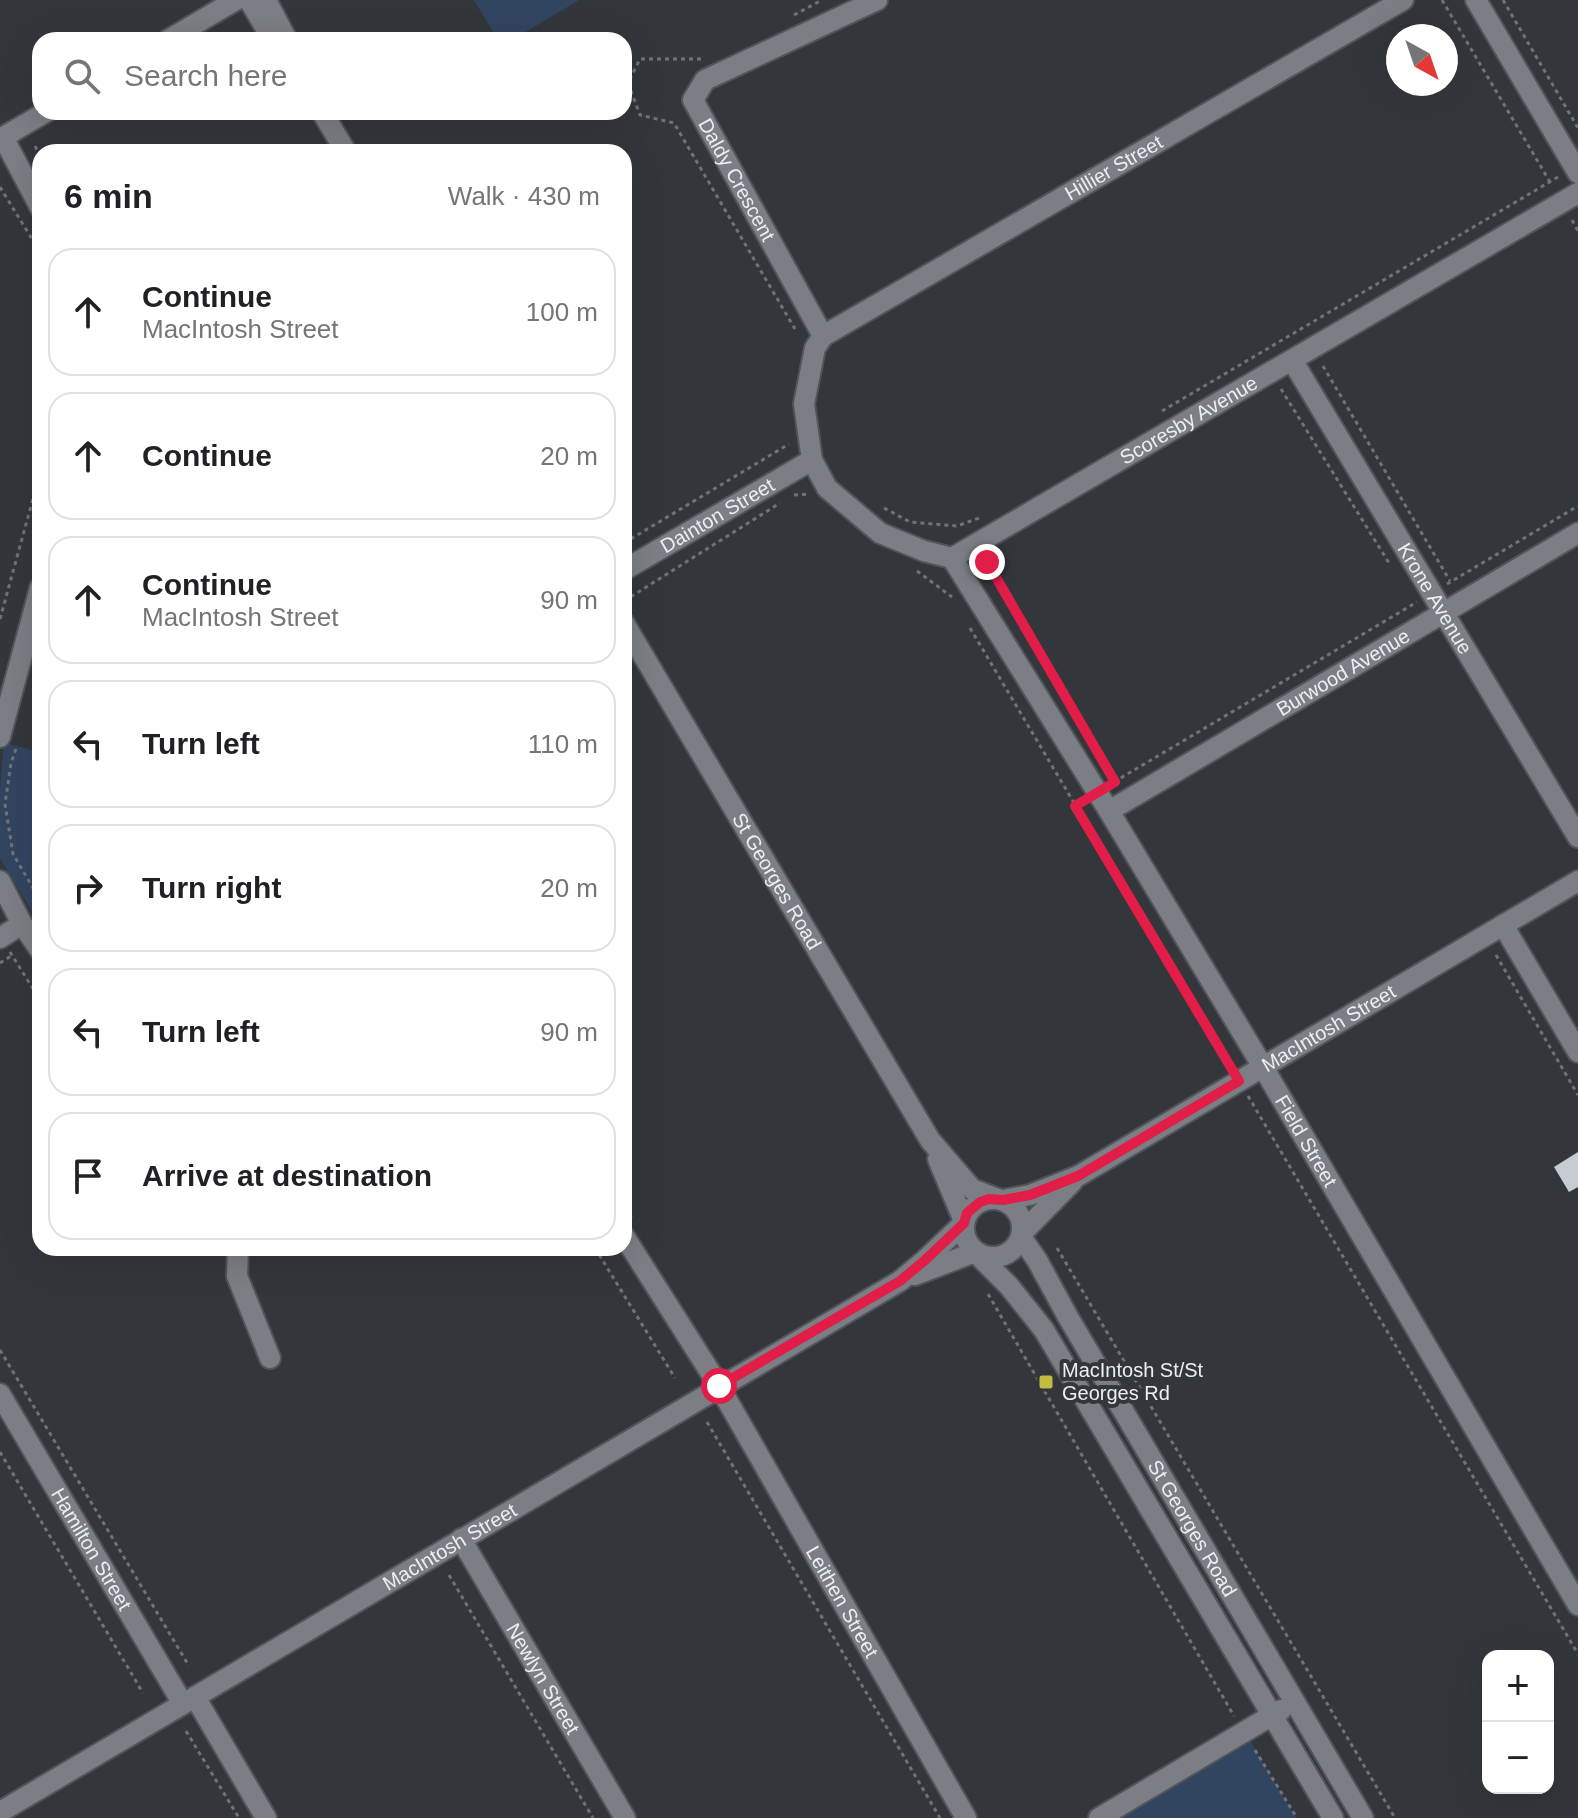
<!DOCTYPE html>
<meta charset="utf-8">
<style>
:root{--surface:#fff;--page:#f6f6f6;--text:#202124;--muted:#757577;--line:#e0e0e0}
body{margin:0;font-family:Helvetica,sans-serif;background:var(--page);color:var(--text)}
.controls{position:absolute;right:24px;bottom:24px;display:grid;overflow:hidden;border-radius:16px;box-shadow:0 8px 32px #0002}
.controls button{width:72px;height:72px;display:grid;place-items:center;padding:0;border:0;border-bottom:2px solid var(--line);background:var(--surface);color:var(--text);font:40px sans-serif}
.compass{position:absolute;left:1386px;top:24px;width:72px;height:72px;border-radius:50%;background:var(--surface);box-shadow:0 8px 32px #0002;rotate:140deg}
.stop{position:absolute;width:24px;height:24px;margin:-18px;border:6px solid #e11d48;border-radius:50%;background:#fff}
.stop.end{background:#e11d48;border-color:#fff;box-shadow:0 2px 8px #0008}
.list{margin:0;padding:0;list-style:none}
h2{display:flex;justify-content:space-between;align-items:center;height:104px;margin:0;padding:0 32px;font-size:34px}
h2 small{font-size:26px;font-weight:400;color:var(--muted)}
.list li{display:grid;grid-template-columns:52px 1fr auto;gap:24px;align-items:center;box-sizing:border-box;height:128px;margin:0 16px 16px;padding:0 16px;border:2px solid var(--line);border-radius:24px}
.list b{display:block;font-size:30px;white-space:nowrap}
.list p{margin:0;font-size:26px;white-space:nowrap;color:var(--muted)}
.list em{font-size:26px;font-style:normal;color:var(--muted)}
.icon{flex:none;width:44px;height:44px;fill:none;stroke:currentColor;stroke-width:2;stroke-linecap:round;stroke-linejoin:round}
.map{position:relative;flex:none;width:1578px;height:1818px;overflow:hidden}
.search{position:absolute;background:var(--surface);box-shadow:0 8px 32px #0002;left:32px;top:32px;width:600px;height:88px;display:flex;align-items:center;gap:20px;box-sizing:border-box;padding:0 28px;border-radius:24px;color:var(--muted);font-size:30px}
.panel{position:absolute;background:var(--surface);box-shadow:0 8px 32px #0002;left:32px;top:144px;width:600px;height:1112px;border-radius:24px}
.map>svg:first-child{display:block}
.green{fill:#324560}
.building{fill:#c7ccd2}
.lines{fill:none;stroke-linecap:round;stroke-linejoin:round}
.minor-casing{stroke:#515459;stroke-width:24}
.path{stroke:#6f7277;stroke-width:3;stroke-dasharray:4 4;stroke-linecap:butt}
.minor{stroke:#7b7f85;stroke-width:20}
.route{stroke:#e11d48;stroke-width:10}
.poi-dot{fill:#c2bd3f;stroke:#33373c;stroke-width:3}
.labels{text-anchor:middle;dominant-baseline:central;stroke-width:8;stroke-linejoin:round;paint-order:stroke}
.street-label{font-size:20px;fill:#eceff2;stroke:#33373c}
.poi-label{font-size:20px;fill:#eceff2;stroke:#33373c;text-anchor:start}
</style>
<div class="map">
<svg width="1578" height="1818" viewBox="0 0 1578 1818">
<rect width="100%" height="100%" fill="#33373c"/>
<g class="green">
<polygon points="474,0 579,0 512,40 498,40"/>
<polygon points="4,743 40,752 40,925 0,858 0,790"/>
<polygon points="1251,1742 1296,1818 1116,1818 1242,1744"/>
</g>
<polygon class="building" points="1578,1152 1578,1187 1569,1192 1554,1167"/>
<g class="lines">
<g class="minor-casing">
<g id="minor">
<polyline points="249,0 273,40"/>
<polyline points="266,0 287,40"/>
<path id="s1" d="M 877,0 L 705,80 L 693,100 L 823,336 L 815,348 L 804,404 L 812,460 L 827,488 L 880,533 L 924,551 L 952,558 L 1578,193"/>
<polyline points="1476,0 1578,173"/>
<polyline points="168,40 236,0"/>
<polyline points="322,112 346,152"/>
<polyline points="3,137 40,207"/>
<polyline points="0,139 46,112"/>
<path id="s2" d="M 823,336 L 1403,0"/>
<path id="s3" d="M 1292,360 L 1578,837"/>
<path id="s4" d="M 952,558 L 1109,811 L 1263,1067 L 1578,1605"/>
<path id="s5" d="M 624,570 L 812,460"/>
<path id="s6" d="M 624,623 L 930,1140 L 972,1189 L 998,1199"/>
<polyline points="0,737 40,588"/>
<path id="s7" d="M 1109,811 L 1578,533"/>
<polyline points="0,881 22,924 40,950"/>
<polyline points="1503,925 1578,1052"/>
<polyline points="0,938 22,924"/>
<polyline points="938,1159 964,1221"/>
<circle cx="993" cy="1228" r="29"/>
<path id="s8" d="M 1003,1200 L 1030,1195 L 1078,1176 L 1578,881"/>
<polyline points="1022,1233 1072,1182"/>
<path id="s9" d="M 624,1236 L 719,1386 L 966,1818"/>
<path id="s10" d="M 1021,1237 L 1037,1260 L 1068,1317 L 1363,1818"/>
<polyline points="238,1248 237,1276 270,1358"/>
<polyline points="977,1254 1009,1286 1044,1330 1333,1818"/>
<polyline points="915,1275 975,1252"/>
<path id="s11" d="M 0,1394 L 183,1704"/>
<path id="s12" d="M 461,1539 L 625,1818"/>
<polyline points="195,1697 266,1818"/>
<path id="s13" d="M 0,1812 L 900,1281 L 924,1261 L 964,1223"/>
<polyline points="1099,1818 1281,1710"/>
</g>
</g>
<g class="path">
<polyline points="1442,0 1550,182"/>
<polyline points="1503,0 1578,128"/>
<polyline points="794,15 822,0"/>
<polyline points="701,59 640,59 628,83 640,115 674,123 795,329"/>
<polyline points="35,146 40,156"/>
<polyline points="0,187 40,252"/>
<polyline points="1572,220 1578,231"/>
<polyline points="1323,366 1450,581"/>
<polyline points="1281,389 1389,563"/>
<polyline points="1162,411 1558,177"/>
<polyline points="794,495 810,494"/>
<polyline points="884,508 910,522 957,526 979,518"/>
<polyline points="624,543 789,444"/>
<polyline points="988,562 1098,752"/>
<polyline points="917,571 952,597"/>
<polyline points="1447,584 1578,506"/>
<polyline points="624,601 780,503"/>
<polyline points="0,619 40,473"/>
<polyline points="970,628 1230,1065"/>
<polyline points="16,749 11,763 5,804 13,854 40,900"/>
<polyline points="1114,782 1417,602"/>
<polyline points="10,952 40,1000"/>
<polyline points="1496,955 1578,1095"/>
<polyline points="0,963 11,956"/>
<polyline points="1248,1096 1578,1654"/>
<polyline points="624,1208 632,1218"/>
<polyline points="595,1248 675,1378"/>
<polyline points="1057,1248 1395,1818"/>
<polyline points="988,1294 1234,1716"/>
<polyline points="0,1350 189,1666"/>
<polyline points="707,1422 940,1818"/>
<polyline points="0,1452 143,1693"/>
<polyline points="449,1575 593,1818"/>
<polyline points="186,1731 239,1818"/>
<polyline points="1255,1750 1297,1818"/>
</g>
<use href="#minor" class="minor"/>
</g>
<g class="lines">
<polyline class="route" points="719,1386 900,1281 924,1261 964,1223 967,1213 980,1202 989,1199 1003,1200 1030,1195 1078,1176 1239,1081 1075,806 1115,782 987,562"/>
</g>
<rect class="poi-dot" x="1038" y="1374" width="16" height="16" rx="4"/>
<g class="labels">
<g class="street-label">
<text stroke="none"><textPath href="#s2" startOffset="336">Hillier Street</textPath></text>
<text stroke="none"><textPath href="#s1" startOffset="304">Daldy Crescent</textPath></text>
<text stroke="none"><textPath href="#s1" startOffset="1062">Scoresby Avenue</textPath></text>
<text stroke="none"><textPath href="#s5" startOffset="108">Dainton Street</textPath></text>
<text stroke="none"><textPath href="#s3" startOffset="278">Krone Avenue</textPath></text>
<text stroke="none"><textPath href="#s7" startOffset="272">Burwood Avenue</textPath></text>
<text stroke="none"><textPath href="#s6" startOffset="300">St Georges Road</textPath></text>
<text stroke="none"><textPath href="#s8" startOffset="370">MacIntosh Street</textPath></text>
<text stroke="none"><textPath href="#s4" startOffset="682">Field Street</textPath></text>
<text stroke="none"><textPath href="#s10" startOffset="338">St Georges Road</textPath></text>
<text stroke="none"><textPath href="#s13" startOffset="522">MacIntosh Street</textPath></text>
<text stroke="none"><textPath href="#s11" startOffset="180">Hamilton Street</textPath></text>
<text stroke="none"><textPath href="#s9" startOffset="426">Leithen Street</textPath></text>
<text stroke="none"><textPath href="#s12" startOffset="162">Newlyn Street</textPath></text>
</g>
<g class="poi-label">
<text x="1062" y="1370">MacIntosh St/St<tspan x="1062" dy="23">Georges Rd</tspan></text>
</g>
</g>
</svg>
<div class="controls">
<button>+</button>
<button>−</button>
</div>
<svg class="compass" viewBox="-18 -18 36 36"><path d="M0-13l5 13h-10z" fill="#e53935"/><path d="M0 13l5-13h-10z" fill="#757577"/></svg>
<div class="stop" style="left:719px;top:1386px"></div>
<div class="stop end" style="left:987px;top:562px"></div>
<div class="search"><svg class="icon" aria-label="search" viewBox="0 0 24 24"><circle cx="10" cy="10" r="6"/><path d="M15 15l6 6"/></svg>Search here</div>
<section class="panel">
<h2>6 min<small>Walk · 430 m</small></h2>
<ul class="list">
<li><svg class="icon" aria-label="ahead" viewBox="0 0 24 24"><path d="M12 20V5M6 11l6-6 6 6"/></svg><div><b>Continue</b><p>MacIntosh Street</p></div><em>100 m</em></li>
<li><svg class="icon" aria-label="ahead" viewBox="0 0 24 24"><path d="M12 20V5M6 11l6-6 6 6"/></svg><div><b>Continue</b></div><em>20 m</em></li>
<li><svg class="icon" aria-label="ahead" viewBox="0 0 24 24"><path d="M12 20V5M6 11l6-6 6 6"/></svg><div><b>Continue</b><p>MacIntosh Street</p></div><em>90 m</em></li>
<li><svg class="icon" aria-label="left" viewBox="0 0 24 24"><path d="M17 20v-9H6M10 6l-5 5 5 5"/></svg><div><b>Turn left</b></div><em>110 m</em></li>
<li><svg class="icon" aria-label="right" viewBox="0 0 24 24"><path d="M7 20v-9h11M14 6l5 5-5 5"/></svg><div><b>Turn right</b></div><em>20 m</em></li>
<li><svg class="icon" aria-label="left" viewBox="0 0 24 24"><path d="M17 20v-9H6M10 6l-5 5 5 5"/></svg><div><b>Turn left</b></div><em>90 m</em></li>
<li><svg class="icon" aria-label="arrive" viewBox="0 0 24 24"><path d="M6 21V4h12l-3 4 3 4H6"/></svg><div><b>Arrive at destination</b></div></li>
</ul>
</section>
</div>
